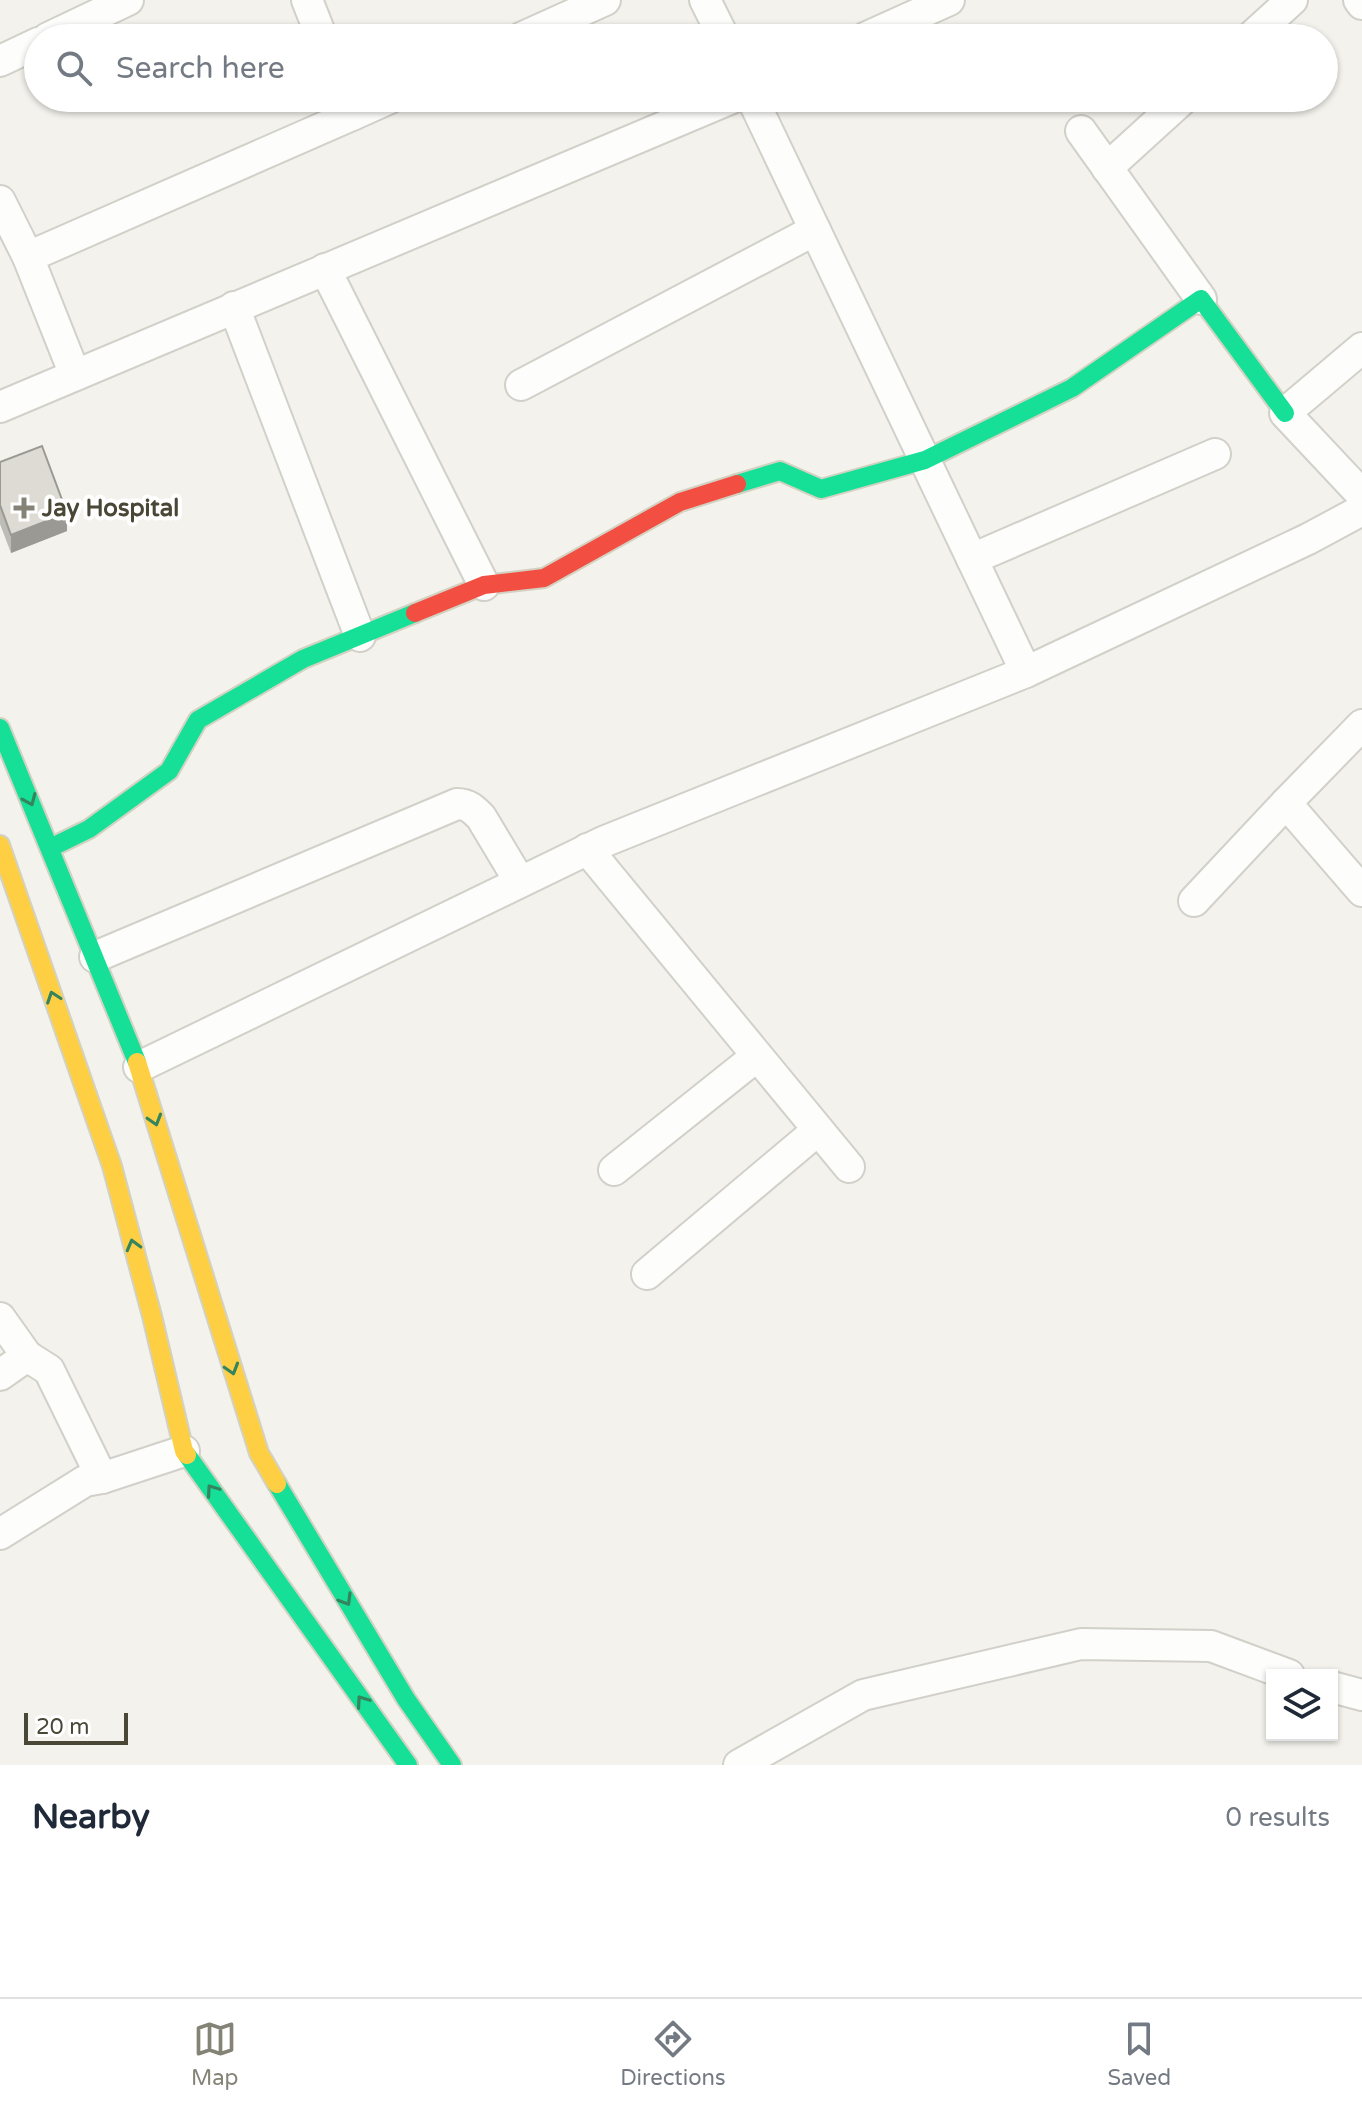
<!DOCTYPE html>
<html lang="en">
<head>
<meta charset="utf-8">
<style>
	:root { --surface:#fff; --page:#f6f6f7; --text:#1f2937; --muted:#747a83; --line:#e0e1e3; --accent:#858376 }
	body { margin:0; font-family:"Varela Round",sans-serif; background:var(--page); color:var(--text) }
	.controls { position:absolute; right:24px; bottom:24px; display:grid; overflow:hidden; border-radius:0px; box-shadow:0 2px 6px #0004 }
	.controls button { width:72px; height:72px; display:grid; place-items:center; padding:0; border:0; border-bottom:2px solid var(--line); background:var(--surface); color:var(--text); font:40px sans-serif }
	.scale { position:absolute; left:24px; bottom:20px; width:104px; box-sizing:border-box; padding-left:8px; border:4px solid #4a4736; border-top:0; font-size:22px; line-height:28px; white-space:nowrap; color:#4a4736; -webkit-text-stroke:6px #fff; paint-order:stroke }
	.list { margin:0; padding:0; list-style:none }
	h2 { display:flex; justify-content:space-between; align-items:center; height:104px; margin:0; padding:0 32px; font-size:34px }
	h2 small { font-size:26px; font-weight:400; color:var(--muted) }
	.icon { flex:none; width:44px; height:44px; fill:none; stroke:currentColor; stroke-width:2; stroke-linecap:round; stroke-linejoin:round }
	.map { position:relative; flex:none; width:1362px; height:1765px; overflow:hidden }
	.search { position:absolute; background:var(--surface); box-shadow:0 2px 6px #0004; left:24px; right:24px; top:24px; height:88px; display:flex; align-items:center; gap:20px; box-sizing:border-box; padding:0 28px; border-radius:44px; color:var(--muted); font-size:30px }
	.sheet { height:232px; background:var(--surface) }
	nav { display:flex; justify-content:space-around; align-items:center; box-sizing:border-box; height:112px; border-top:2px solid var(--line); background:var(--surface); font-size:22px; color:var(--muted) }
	nav a { display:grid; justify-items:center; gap:4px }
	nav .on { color:var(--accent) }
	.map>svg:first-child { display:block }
</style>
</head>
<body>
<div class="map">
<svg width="1362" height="1765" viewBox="0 0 1362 1765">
	<rect width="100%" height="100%" fill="#f3f2ec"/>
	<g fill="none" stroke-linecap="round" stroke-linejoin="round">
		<defs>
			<g id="street">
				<polyline points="307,0 322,38"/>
				<polyline points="705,0 724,38"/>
				<polyline points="1359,0 1362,4"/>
				<polyline points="48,38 128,0"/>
				<polyline points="521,38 605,0"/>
				<polyline points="865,38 949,0"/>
				<polyline points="1250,38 1292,0"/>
				<polyline points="0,61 38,43"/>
				<polyline points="752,98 1026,672"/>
				<polyline points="352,115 390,98"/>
				<polyline points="1081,131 1201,299"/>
				<polyline points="1107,168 1184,98"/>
				<polyline points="0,201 28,257 75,375"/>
				<polyline points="28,257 352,115 346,98"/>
				<polyline points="325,269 484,585"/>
				<polyline points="234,307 360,636"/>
				<polyline points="1362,348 1285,413 1362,495"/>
				<polyline points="521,385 815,230"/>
				<polyline points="0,407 732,98"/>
				<polyline points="972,559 1215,454"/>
				<polyline points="1286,803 1362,891"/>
				<polyline points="587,849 849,1167"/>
				<polyline points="1194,901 1286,803 1362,725"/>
				<path d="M95,957L457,804C468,804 473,809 481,817L520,882"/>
				<polyline points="139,1067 603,842 1026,672 1308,539 1362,510"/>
				<polyline points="614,1170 757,1056"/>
				<polyline points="647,1274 818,1130"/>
				<polyline points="0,1318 27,1356"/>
				<polyline points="0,1375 27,1356 49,1370 102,1478"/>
				<polyline points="0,1534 85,1481 102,1478 184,1451"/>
				<polyline points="1332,1687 1362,1695"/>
				<polyline points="739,1765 863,1695 1081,1644 1211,1646 1289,1675"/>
			</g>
			<g id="fast">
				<polyline points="737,484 780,471 821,489 925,460 1072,388 1201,299 1285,413"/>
				<polyline points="0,728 137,1062"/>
				<polyline points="50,848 89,829 169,771 198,720 303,659 415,613"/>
				<polyline points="187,1455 408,1765"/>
				<polyline points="277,1484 406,1699 452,1765"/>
			</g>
			<g id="slow">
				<polyline points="0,845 112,1166 152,1316 184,1451 187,1455"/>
				<polyline points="137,1062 259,1453 277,1484"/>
			</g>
			<polyline id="jam" points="415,613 484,585 544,578 680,502 737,484"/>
		</defs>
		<use href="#street" stroke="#d1d0c9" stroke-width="34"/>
		<use href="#fast" stroke="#d3d2c2" stroke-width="22"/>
		<use href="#slow" stroke="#d3d2c2" stroke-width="22"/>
		<use href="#jam" stroke="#d3d2c2" stroke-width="22"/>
		<use href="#street" stroke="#fdfdfc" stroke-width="30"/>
		<use href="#fast" stroke="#16e098" stroke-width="18"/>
		<use href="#slow" stroke="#ffcf43" stroke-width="18"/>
		<use href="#jam" stroke="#f24e42" stroke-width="18"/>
	</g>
	<polygon fill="#bebcb6" points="0,462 67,531 11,553 0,524"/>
	<polygon fill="#9b9994" points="67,513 67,531 11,553 11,535"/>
	<polygon fill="#dddbd4" stroke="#9b9994" stroke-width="2" points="42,446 67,513 11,535 0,505 0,462"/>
	<defs><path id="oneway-chevron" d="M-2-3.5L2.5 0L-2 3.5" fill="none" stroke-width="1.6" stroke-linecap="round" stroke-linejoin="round" transform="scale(2)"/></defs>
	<g stroke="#35845d">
		<use href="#oneway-chevron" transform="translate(30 800) rotate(67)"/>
		<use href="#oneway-chevron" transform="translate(53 997) rotate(-109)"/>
		<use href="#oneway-chevron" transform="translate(155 1120) rotate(73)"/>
		<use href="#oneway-chevron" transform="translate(133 1245) rotate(-105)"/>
		<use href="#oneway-chevron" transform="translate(232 1369) rotate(73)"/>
		<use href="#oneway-chevron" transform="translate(212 1490) rotate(-125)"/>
		<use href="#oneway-chevron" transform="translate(346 1600) rotate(59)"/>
		<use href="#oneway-chevron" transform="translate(362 1701) rotate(-125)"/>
	</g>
	<path fill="#858376" stroke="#fff" stroke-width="3" d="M20 496h8v8h8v8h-8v8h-8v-8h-8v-8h8z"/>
	<g text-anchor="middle" stroke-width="8" stroke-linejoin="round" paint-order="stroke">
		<g font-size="24" font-weight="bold" fill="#4a4736" stroke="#fff" text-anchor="start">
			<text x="42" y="516">Jay Hospital</text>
		</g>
	</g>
</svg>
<div class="controls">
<button><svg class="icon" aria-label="layers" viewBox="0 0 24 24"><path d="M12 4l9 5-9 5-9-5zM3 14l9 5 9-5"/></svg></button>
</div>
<div class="scale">20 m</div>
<div class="search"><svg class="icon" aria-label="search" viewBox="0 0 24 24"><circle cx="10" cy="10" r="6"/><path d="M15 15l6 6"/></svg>Search here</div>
</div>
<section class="sheet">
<h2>Nearby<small>0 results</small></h2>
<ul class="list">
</ul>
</section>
<nav>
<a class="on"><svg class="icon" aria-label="map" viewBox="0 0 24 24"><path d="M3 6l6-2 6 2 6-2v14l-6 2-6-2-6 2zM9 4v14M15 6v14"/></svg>Map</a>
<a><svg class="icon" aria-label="directions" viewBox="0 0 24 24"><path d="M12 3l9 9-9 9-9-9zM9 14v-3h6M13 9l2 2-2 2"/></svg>Directions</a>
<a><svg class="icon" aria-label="saved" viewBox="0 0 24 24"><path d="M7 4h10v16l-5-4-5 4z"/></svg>Saved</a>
</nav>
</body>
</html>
